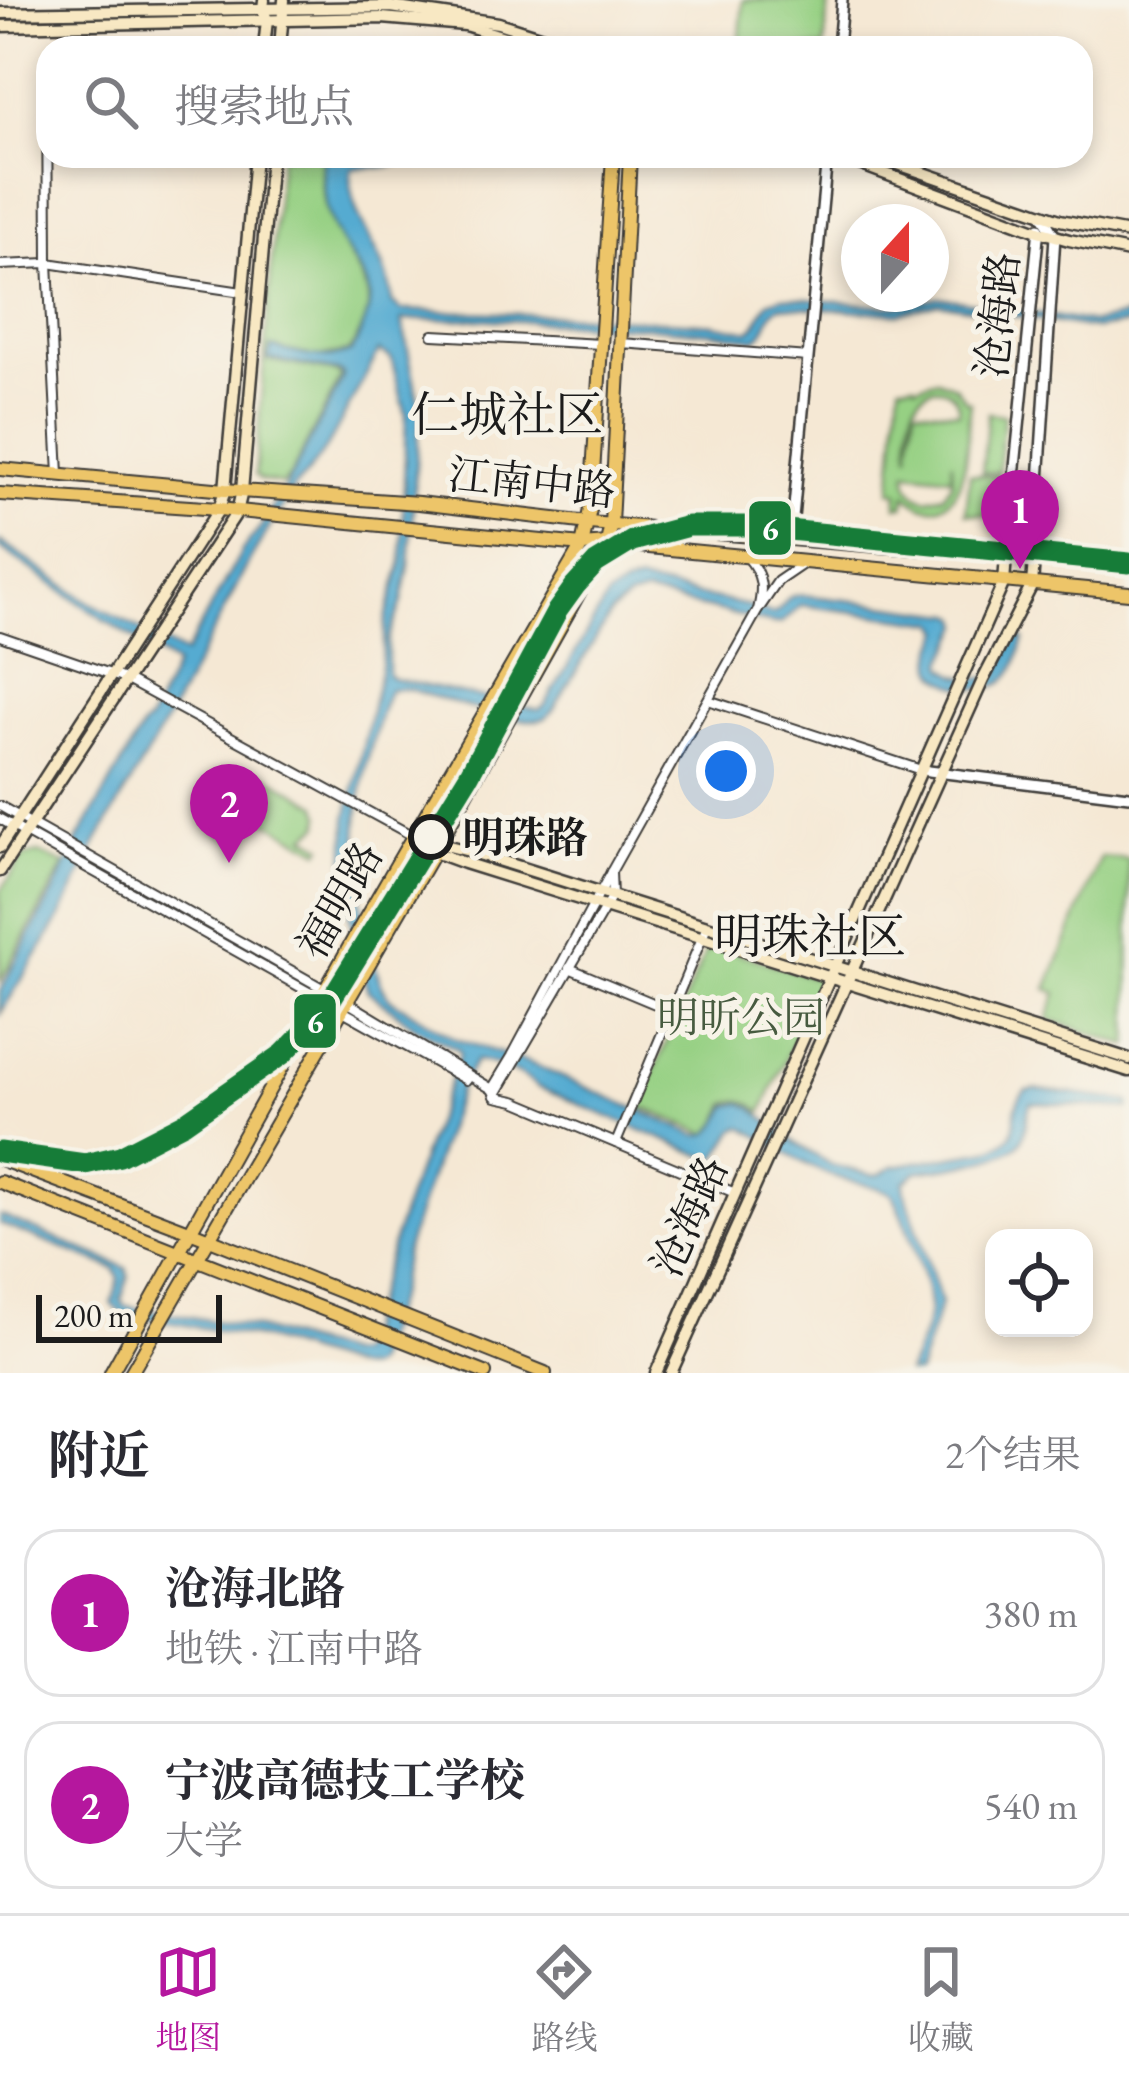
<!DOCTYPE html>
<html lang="zh">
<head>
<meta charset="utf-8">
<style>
	:root { --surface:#fff; --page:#f7f7f7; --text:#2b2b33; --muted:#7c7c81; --line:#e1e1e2; --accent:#b5179e }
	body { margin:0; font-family:"EB Garamond","Noto Serif SC",serif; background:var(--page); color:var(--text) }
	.controls { position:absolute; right:36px; bottom:36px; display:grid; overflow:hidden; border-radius:24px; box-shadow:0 6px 18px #0003 }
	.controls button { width:108px; height:108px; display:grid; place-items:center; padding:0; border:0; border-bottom:3px solid var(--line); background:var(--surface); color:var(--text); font:60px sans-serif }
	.compass { position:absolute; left:841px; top:204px; width:108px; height:108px; border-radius:50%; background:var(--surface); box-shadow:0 6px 18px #0003; rotate:21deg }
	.scale { position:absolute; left:36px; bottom:30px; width:186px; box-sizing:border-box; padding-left:12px; border:6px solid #1c1c1c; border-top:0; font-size:33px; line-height:42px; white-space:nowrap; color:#1c1c1c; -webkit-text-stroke:9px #f7f3e8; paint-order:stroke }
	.you { position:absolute; left:726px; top:771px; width:42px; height:42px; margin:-30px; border:9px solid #fff; border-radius:50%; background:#1a73e8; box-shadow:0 0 0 18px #1a73e833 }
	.badge { display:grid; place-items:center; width:78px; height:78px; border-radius:50%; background:var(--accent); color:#fff; font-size:39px; font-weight:700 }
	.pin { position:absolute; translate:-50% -99px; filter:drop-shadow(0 3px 6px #0008) }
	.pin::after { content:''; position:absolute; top:63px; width:42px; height:36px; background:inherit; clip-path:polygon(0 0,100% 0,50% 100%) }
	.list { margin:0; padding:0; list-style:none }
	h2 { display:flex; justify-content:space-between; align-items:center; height:156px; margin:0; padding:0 48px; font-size:51px }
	h2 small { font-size:39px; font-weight:400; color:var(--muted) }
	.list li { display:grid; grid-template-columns:78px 1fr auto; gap:36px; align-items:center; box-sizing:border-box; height:168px; margin:0 24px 24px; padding:0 24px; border:3px solid var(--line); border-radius:36px }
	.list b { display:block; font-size:45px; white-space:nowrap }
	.list p { margin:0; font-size:39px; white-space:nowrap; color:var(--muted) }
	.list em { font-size:39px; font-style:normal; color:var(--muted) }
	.icon { flex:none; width:66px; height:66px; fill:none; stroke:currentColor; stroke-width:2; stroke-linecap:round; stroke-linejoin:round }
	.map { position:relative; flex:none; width:1129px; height:1373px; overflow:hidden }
	.search { position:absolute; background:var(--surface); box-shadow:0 6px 18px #0003; left:36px; right:36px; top:36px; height:132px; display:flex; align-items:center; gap:30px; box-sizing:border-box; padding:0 42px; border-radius:36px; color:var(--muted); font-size:45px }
	.sheet { height:540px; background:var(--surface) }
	nav { display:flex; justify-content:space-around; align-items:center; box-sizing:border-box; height:168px; border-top:3px solid var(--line); background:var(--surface); font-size:33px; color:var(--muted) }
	nav a { display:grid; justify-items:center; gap:6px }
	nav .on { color:var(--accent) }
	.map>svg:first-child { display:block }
</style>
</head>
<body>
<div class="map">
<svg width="1129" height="1373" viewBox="0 0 1129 1373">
	<rect width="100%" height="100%" fill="#f7f3e8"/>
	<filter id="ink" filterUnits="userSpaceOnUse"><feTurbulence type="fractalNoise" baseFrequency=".00833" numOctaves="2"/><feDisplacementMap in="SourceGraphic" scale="24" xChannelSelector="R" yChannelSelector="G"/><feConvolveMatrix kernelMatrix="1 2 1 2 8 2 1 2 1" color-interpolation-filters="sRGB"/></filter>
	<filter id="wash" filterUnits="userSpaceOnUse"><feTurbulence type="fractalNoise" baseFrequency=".004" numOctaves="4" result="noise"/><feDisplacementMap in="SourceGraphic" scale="48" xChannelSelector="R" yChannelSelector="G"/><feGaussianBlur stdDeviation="2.7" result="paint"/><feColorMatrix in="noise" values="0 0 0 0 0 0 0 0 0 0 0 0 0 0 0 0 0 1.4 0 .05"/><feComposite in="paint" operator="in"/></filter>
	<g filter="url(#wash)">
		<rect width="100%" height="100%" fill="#f5e8d4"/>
		<g fill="#96d083" stroke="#597650" stroke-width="3" fill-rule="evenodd">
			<polygon points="743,0 829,0 824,48 739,48"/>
			<path d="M280,156H322C322,179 321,201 331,223C354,276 392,292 348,352L317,357L270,347L267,360L336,372L341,377L290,476L282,484L260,480L255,475Z"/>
			<path d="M937,379L955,386L966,401L970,402C967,429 970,492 942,505C928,512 917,505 906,495L904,506H897L898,492L891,491L900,384L915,383L916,386ZM932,388C948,386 958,395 959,412L915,408L909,455C910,431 906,399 932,388ZM952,461V482L944,495L927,499C914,496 906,486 907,472L951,477Z"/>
			<polygon points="988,413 1004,415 998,473 982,472"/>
			<polygon points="970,474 999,477 995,516 966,513"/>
			<polygon points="262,773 318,805 321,816 320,826 306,836 323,846 320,851 226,799 229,793 237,797 238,785 244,776"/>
			<polygon points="228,806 256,821 242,846 214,830"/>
			<polygon points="38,853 65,864 0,982 0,892 23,857"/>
			<polygon points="1101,857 1129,859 1129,1046 1048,1019 1057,993 1047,989"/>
			<path d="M709,944L821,980L762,1112C749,1102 742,1097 727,1104L717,1126L708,1134L639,1106Z"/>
		</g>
		<path fill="#54abd1" stroke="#386476" stroke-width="3" d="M323,156H422L387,167L353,168L351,170C347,226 388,246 392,302L401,310L584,316L714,324L749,331L755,326L768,302L782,297L888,306L907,305L939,297L1093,323L1129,315V324L1095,329L938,303L899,313L780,306C766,313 769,333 754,339L711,332L652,327L476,319L402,320L420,409L409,566L402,602L388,641V675L394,679L539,710L545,705L608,596L624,586L639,582L744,605L772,614L777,612L790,597L798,595C851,599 902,609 954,614L960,617L962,625L944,662L945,667C959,679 983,682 999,674L1015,637L1017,635L1024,639C1019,654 1016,672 1003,682C986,694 940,689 934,667C931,655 939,641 943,630L937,623L801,605L782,623L774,624L646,594L628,599L611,613L553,710C547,717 547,719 538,720C512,723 436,697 407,689H390C383,703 379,719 375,734C352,805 352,877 371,949C376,967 379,987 392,1000L456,1039L527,1062L697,1135C718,1137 718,1120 729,1106L742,1103L752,1108L798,1145L832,1165L873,1175L880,1174L893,1166L988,1150C1032,1133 1002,1116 1025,1091L1035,1089L1129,1101V1109L1031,1103C1025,1115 1028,1129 1021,1141C1009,1162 940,1168 917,1172L904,1182L905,1191L941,1303L918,1373H907C915,1353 926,1332 929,1310C931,1294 902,1210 892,1194C872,1183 848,1183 827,1174C797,1161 771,1143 743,1127L736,1129L717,1158L701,1155L537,1087C523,1073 496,1063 476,1060L460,1088L405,1252L398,1293L373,1366L367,1369H357L264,1339L123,1314L112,1304L119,1278L114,1269L0,1224V1215L126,1268L129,1276L121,1300L125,1306L256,1328L346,1354L356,1353L361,1344L407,1197L460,1054L459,1050L418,1029L368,991L356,953L348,905L345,865L347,818L381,666L386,618L402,561L406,415L391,358L379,351L330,442L308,473L295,486L251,558L169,716L97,842L61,917L0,1014V993L10,972L57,886L79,838L142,728L149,721L176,665L103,619L0,548V541L88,601L185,654L243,549L258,531L291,477L343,378V374L338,371L268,359L271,347C298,353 324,363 351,352C395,274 349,278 328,213C323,195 324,175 323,156Z"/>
	</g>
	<g filter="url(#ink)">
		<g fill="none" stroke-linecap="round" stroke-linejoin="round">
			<defs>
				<g id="minor">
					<polyline points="47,79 48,263 59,474"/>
					<polyline points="0,265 48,263 242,292"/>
					<polyline points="433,335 601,344"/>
					<polyline points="621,343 808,357"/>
					<path d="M748,558C763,576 763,589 758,610L778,581L803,564"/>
					<polyline points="0,636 125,679 413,836"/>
					<polyline points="708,700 921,770"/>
					<polyline points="0,806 347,1002 492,1089 496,1097 515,1101 735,1193"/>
					<polyline points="0,819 466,1080"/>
					<polyline points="569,968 672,1011"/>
					<polyline points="492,1089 512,1056 611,872 758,610"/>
					<polyline points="495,1096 612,896 611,872"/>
					<polyline points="616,1143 707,926"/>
				</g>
				<g id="tertiary">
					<polyline points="838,48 842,0"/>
					<polyline points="791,539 827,156"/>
					<polyline points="1006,557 1039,228"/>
					<polyline points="1034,559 1055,236 1042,215"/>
					<polyline points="921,770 1129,796"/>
				</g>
				<g id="secondary">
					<polyline points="0,13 391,7 498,23 577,48"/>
					<polyline points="0,26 382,18 465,25 540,48"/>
					<polyline points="264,48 267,20 263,9 264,0"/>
					<polyline points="280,48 284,0"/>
					<polyline points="838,156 1038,231 1069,240 1129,252"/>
					<polyline points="875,156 1060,220 1129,233"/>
					<polyline points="414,837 434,852 464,863 1129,1071"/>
					<polyline points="417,838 469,851 1129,1059"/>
					<polyline points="0,847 219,509 225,490 255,156"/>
					<polyline points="0,871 237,512 242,491 271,156"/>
					<polyline points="656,1373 1004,582 1006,557"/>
					<polyline points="671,1373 983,680 1032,585 1034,559"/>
				</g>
				<g id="primary">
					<polyline points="0,469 225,490 419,503 589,523 1129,566"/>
					<polyline points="0,494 219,509 582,545 607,543 1129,593"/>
					<polyline points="0,1159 192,1232 545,1373"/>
					<polyline points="0,1182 485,1373"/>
					<polyline points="111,1373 357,933 582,545 591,505 613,156"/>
					<polyline points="131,1373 434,852 607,543 611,524 630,156"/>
				</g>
			</defs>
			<use href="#minor" stroke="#3d3b38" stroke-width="12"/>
			<use href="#tertiary" stroke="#3d3b38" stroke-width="14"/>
			<use href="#secondary" stroke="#3d3b38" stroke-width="15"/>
			<use href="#primary" stroke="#3d3b38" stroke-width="16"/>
			<use href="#minor" stroke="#fff" stroke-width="8"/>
			<use href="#tertiary" stroke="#fff" stroke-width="9"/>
			<use href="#secondary" stroke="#f8e8c3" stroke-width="10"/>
			<use href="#primary" stroke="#edc569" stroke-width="12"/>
			<defs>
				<polyline id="metro-1" points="0,1152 85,1164 120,1156 184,1123 283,1054 322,1014 469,775 557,611 575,586 596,563 632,541 688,526 747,526 1129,563"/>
			</defs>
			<use href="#metro-1" stroke="#f7f3e8" stroke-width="30"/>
			<use href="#metro-1" stroke="#197c39" stroke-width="21"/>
		</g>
	</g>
	<circle fill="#f7f3e8" stroke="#1c1c1c" stroke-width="6" cx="431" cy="837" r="20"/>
	<g text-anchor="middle" stroke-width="10" stroke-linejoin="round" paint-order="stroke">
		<g font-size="42" fill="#1c1c1c" stroke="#f7f3e8">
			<text transform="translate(997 315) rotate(-84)" y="15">沧海路</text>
			<text transform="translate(532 482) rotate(6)" y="15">江南中路</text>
			<text transform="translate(339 900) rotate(-60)" y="15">福明路</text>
			<text transform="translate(689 1216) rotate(-66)" y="15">沧海路</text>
		</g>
		<g font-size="42" font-weight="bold" fill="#1c1c1c" stroke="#f7f3e8" text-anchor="start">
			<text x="462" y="852">明珠路</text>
		</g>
		<g font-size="42" fill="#475b40" stroke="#f7f3e8">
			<text x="741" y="1032">明昕公园</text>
		</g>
		<g font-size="48" fill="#1c1c1c" stroke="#f7f3e8">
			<text x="507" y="431">仁城社区</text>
			<text x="810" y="953">明珠社区</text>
		</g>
	</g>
	<g stroke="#f7f3e8" stroke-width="4.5">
		<rect x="747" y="499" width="46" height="58" rx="12" fill="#197c39"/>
		<rect x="292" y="992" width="46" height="58" rx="12" fill="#197c39"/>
	</g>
	<g font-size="33" text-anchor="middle" font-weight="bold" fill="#fff">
		<text x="770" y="540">6</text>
		<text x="315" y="1033">6</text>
	</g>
</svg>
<div class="controls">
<button><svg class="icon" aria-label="locate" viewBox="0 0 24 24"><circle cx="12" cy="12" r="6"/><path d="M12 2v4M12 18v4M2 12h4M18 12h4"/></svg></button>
</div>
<svg class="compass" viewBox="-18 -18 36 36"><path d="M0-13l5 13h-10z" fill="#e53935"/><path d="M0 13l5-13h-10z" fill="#7c7c81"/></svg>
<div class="scale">200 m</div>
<div class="you"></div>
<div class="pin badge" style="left:1020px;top:569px">1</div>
<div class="pin badge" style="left:229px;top:863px">2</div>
<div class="search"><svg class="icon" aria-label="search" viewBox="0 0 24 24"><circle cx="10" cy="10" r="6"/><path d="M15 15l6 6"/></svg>搜索地点</div>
</div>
<section class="sheet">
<h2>附近<small>2个结果</small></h2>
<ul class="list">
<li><span class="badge">1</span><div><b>沧海北路</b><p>地铁 · 江南中路</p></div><em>380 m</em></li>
<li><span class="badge">2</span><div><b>宁波高德技工学校</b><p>大学</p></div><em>540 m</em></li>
</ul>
</section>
<nav>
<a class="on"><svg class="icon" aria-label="map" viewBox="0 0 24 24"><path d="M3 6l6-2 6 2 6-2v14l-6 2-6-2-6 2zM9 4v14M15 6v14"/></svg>地图</a>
<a><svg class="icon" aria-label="directions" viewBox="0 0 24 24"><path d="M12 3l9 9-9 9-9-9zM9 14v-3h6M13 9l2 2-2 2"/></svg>路线</a>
<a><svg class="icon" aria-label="saved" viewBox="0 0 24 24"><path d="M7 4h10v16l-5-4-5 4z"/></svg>收藏</a>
</nav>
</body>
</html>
